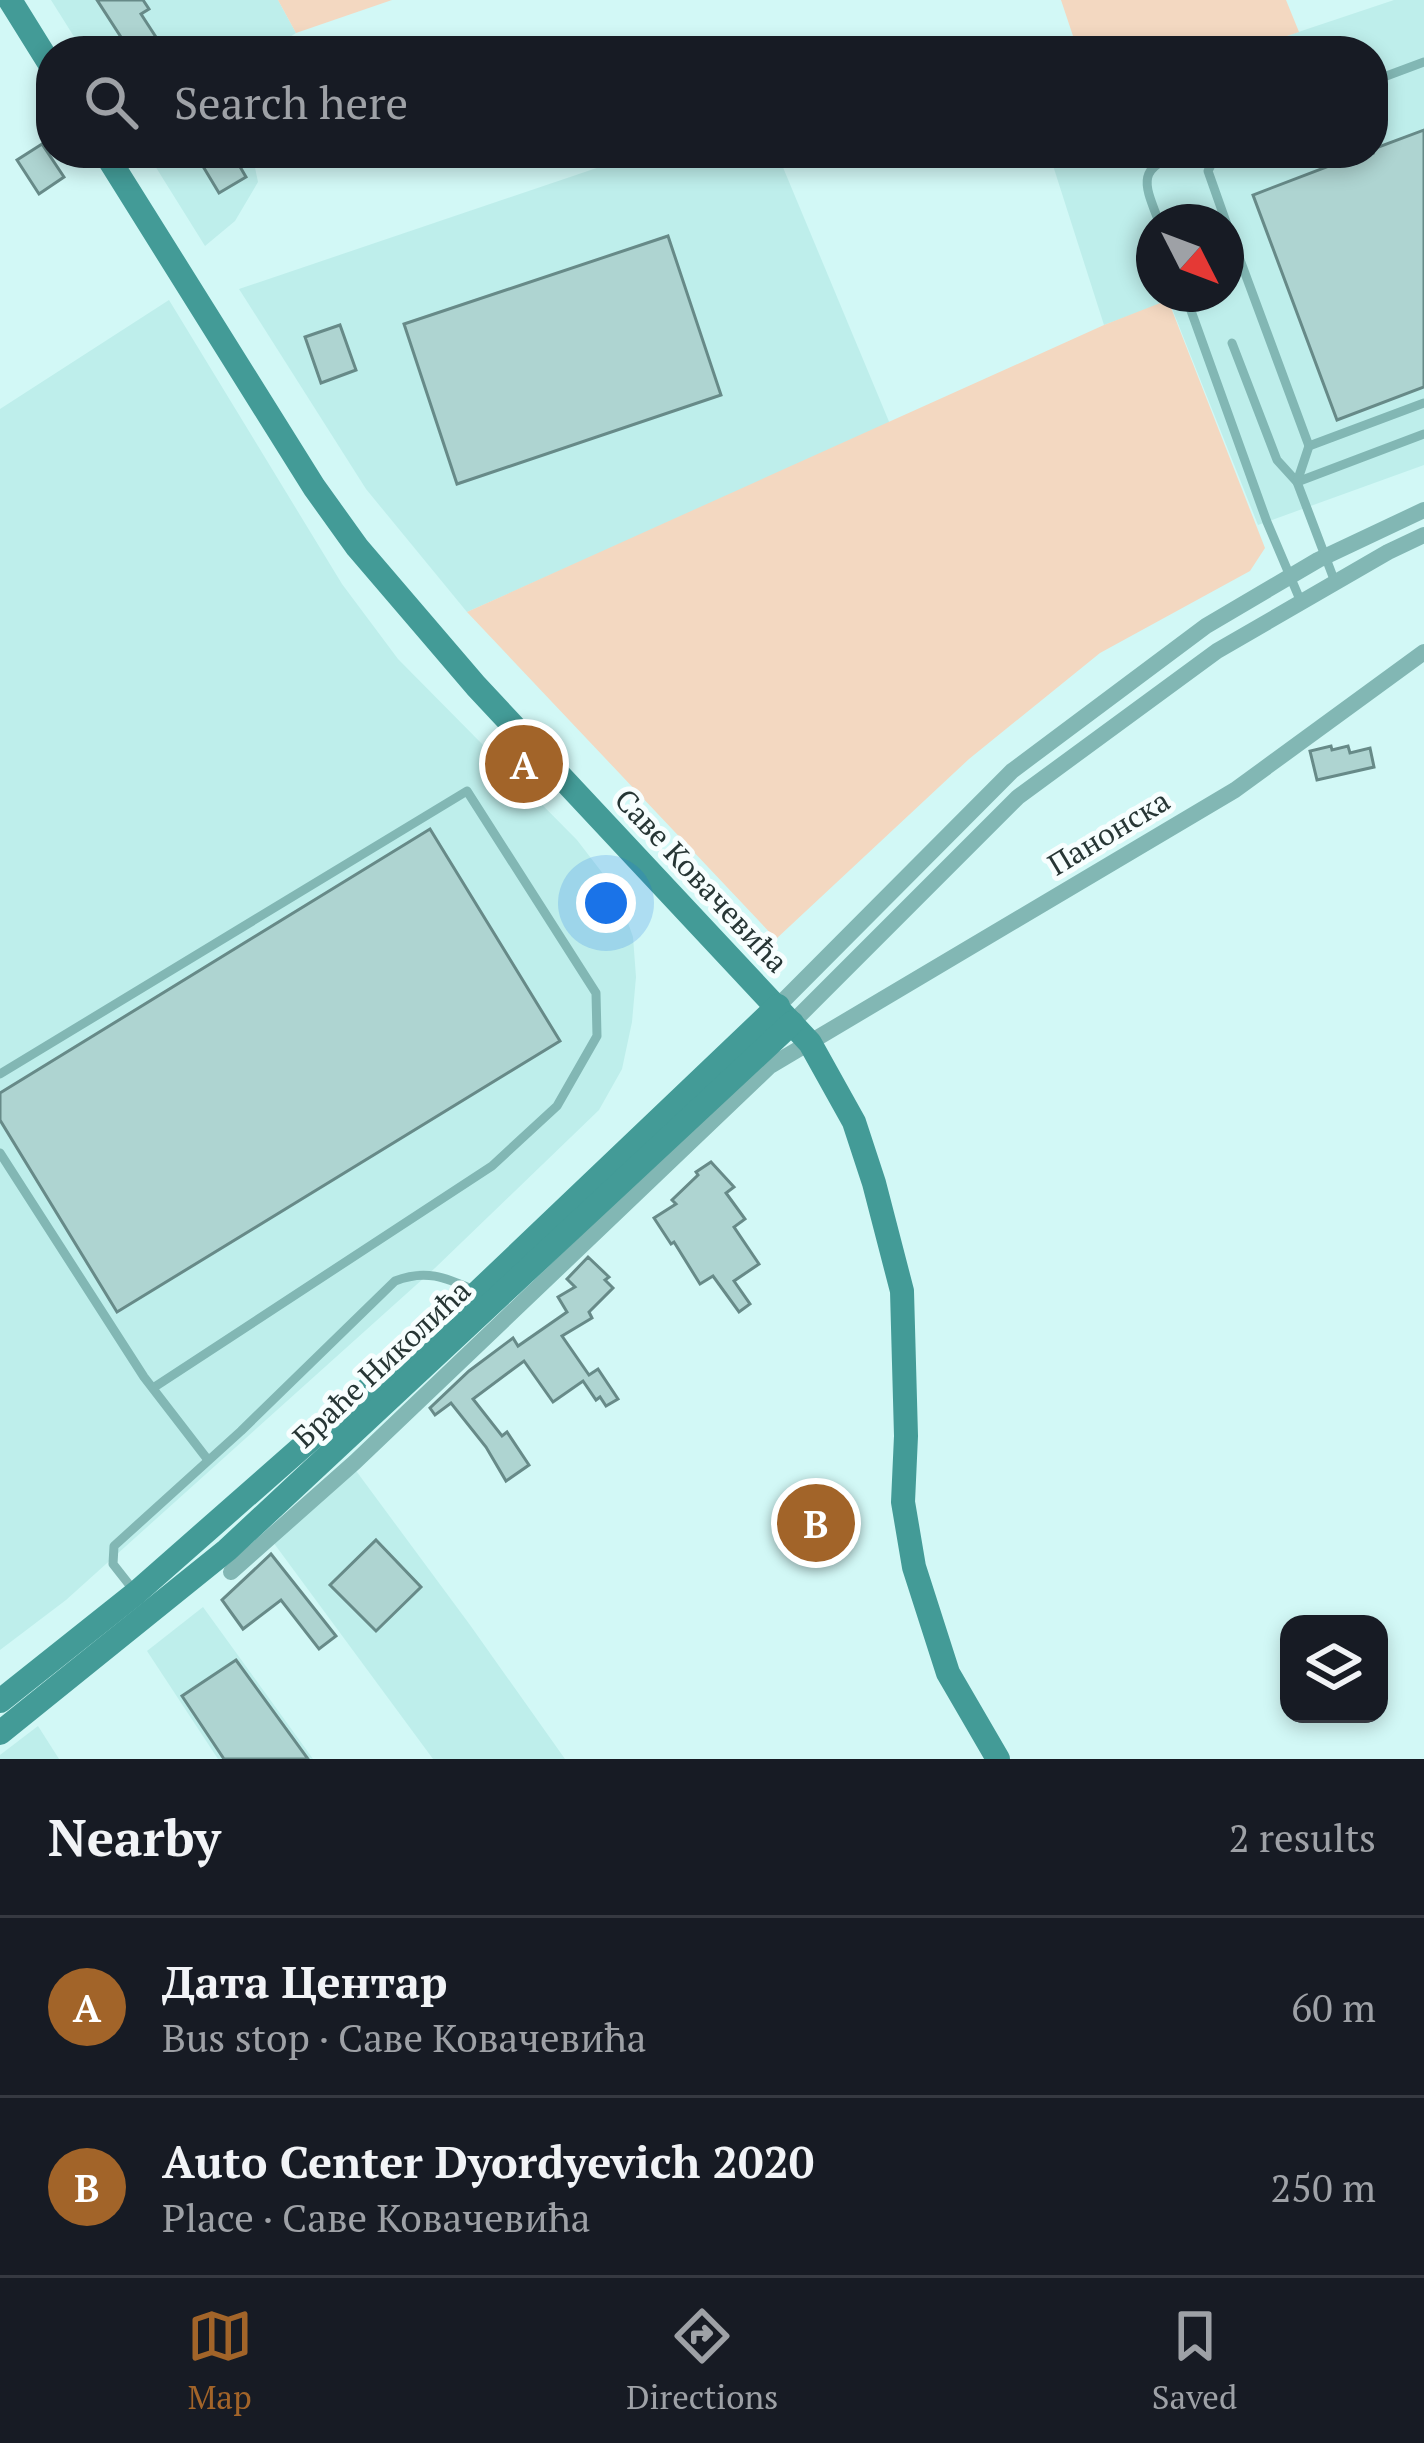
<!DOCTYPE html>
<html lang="en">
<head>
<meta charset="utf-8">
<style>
	:root { --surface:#171b24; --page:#20242c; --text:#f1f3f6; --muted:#9ea1a6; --line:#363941; --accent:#a26429 }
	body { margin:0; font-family:"PT Serif",serif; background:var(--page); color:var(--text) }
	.controls { position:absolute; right:36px; bottom:36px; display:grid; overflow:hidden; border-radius:24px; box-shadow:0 6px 18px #0003 }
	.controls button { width:108px; height:108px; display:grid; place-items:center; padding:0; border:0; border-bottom:3px solid var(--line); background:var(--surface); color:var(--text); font:60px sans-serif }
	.compass { position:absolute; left:1136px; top:204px; width:108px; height:108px; border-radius:50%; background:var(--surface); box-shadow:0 6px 18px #0003; rotate:132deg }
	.you { position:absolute; left:606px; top:903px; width:42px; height:42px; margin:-30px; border:9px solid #fff; border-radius:50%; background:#1a73e8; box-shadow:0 0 0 18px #1a73e833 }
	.badge { display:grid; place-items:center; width:78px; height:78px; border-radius:50%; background:var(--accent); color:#fff; font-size:39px; font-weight:700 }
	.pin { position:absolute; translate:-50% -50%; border:6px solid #fff; box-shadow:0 3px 12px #0006 }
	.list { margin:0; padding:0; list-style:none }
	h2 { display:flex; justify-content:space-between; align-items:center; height:156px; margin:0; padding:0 48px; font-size:51px }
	h2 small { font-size:39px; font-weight:400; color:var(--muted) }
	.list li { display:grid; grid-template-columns:78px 1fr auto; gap:36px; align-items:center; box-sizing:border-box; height:180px; padding:0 48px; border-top:3px solid var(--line) }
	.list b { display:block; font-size:45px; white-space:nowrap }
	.list p { margin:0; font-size:39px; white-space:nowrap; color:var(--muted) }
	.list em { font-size:39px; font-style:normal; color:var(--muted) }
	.icon { flex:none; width:66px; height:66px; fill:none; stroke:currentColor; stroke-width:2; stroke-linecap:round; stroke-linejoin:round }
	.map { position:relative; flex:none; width:1424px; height:1759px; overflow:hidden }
	.search { position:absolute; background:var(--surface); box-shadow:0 6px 18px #0003; left:36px; right:36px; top:36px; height:132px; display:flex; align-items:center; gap:30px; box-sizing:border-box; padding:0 42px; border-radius:48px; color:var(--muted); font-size:45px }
	.sheet { height:516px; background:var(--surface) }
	nav { display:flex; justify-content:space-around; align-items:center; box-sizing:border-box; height:168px; border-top:3px solid var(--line); background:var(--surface); font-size:33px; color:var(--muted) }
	nav a { display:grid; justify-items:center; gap:6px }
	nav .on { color:var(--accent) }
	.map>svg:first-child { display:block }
</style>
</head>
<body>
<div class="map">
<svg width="1424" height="1759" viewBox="0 0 1424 1759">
	<rect width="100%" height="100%" fill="#d2f8f6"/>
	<g fill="#beeeeb" fill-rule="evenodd">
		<polygon points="51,0 278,0 296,33 268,51 83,51"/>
		<path d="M1394,0H1424V465L1258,525L1169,301L1104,325L1049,153H1373V51H1242ZM1154,222H1226V294H1154Z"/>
		<polygon points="147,153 262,153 253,158 258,182 235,221 205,246"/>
		<polygon points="641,153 777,153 890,424 467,612 366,489 239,289"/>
		<polygon points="169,300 342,584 398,659 577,840 617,892 633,937 636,977 632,1022 622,1069 599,1110 435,1268 66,1600 0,1650 0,409"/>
		<polygon points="354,1468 470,1625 565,1759 433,1759 273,1542"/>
		<polygon points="203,1607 313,1759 218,1759 147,1651"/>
		<polygon points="38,1726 59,1759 0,1759 0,1755"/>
	</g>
	<g fill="#f3d8c1">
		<polygon points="278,0 392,0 296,33"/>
		<polygon points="1061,0 1286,0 1299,32 1242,51 1078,51"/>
		<polygon points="1168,300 1265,548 1250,571 1100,653 969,759 776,939 467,612 1104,325"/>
	</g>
	<g fill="#aed4d1" stroke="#678a88" stroke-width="3">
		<polygon points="97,0 143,0 149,9 141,14 165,51 130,51"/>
		<polygon points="1424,130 1424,387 1337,420 1253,195 1363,153 1373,153 1373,149"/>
		<polygon points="42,144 64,177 39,194 17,160"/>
		<polygon points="195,153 232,153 246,177 219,193"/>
		<polygon points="668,236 721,395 457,484 404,324"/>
		<polygon points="340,325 356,370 321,383 305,337"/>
		<polygon points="1331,746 1332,750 1348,746 1350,753 1370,748 1374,767 1317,780 1310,751"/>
		<polygon points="430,829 560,1041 117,1312 0,1120 0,1093"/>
		<polygon points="711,1162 734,1187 726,1193 745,1219 734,1227 759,1264 734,1281 750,1304 739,1312 713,1276 700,1284 674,1242 671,1244 654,1218 676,1204 672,1200 698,1175 696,1172"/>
		<polygon points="588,1257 609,1277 605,1280 613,1288 589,1312 592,1318 562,1336 589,1375 598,1369 618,1399 606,1406 600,1397 596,1400 583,1381 553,1402 524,1361 473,1399 502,1436 507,1432 529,1465 506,1481 486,1447 451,1403 435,1415 430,1408 469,1371 513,1338 518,1346 567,1312 558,1297 575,1287 567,1279"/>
		<polygon points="811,1490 822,1502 831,1493 844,1507 833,1516 846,1530 819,1553 784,1513"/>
		<polygon points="376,1540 421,1587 376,1631 330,1585"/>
		<polygon points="271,1554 336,1636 319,1649 281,1600 243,1629 222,1600"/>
		<polygon points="236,1660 308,1759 224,1759 182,1696"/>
	</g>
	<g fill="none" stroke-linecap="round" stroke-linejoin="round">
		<g stroke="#82b7b4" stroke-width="9">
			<polyline points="1373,81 1424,62"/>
			<polyline points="1217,153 1208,171 1226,222"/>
			<path d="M1159,222C1144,183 1136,169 1180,153"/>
			<polyline points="1226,222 1309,446"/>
			<polyline points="1185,294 1267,522 1301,602"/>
			<polyline points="1232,343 1277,460 1297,482 1424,434"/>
			<polyline points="1335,582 1297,482 1309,446 1424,403"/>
			<polyline points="0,1074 467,791 596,993 597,1036 557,1106 492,1166 153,1388"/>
			<polyline points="0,1153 144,1377 208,1460"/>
			<path d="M135,1592L113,1564L114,1546L241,1431L395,1281C425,1269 445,1277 474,1290"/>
		</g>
		<g stroke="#82b7b4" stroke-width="16">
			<polyline points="778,1006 1012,771 1206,626 1318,560 1424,510"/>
			<polyline points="792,1023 1018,797 1217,651 1388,552 1424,535"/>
			<polyline points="231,1572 355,1462 770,1066 1235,790 1424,652"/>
		</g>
		<g stroke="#439b97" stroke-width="24">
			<polyline points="10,0 51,66"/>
			<polyline points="105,153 314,487 357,547 476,686 810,1043 854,1122 874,1183 902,1291 906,1436 903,1502 914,1567 948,1673 998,1759"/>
			<polyline points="0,1701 136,1593 478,1292 778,1006"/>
			<polyline points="0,1733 227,1550 792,1023"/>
		</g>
	</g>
	<g text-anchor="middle" stroke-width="10" stroke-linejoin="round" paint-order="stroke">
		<g font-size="30" fill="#273635" stroke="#f7fefe">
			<text transform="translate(1109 833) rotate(-31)" y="10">Панонска</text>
			<text transform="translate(701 881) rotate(47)" y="10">Саве Ковачевића</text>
			<text transform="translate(382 1364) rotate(-43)" y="10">Браће Николића</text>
		</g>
	</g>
</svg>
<div class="controls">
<button><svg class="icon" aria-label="layers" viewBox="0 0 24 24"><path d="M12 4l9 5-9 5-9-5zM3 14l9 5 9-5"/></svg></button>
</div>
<svg class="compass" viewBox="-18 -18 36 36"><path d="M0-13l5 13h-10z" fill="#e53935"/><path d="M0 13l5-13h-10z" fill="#9ea1a6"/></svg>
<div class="you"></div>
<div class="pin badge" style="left:524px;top:764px">A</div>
<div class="pin badge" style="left:816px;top:1523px">B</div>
<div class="search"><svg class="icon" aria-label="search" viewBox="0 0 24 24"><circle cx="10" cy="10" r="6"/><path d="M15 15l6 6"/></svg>Search here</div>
</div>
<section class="sheet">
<h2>Nearby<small>2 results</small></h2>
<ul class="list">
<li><span class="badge">A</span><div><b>Дата Центар</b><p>Bus stop · Саве Ковачевића</p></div><em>60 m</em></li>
<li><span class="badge">B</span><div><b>Auto Center Dyordyevich 2020</b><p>Place · Саве Ковачевића</p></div><em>250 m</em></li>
</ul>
</section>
<nav>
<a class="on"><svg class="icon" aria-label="map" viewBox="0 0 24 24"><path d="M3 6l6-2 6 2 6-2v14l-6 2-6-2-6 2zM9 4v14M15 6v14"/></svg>Map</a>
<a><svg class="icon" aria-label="directions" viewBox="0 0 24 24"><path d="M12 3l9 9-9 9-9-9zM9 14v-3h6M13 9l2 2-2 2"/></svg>Directions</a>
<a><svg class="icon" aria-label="saved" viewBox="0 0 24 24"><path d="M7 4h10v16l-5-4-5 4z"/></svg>Saved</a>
</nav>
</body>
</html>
